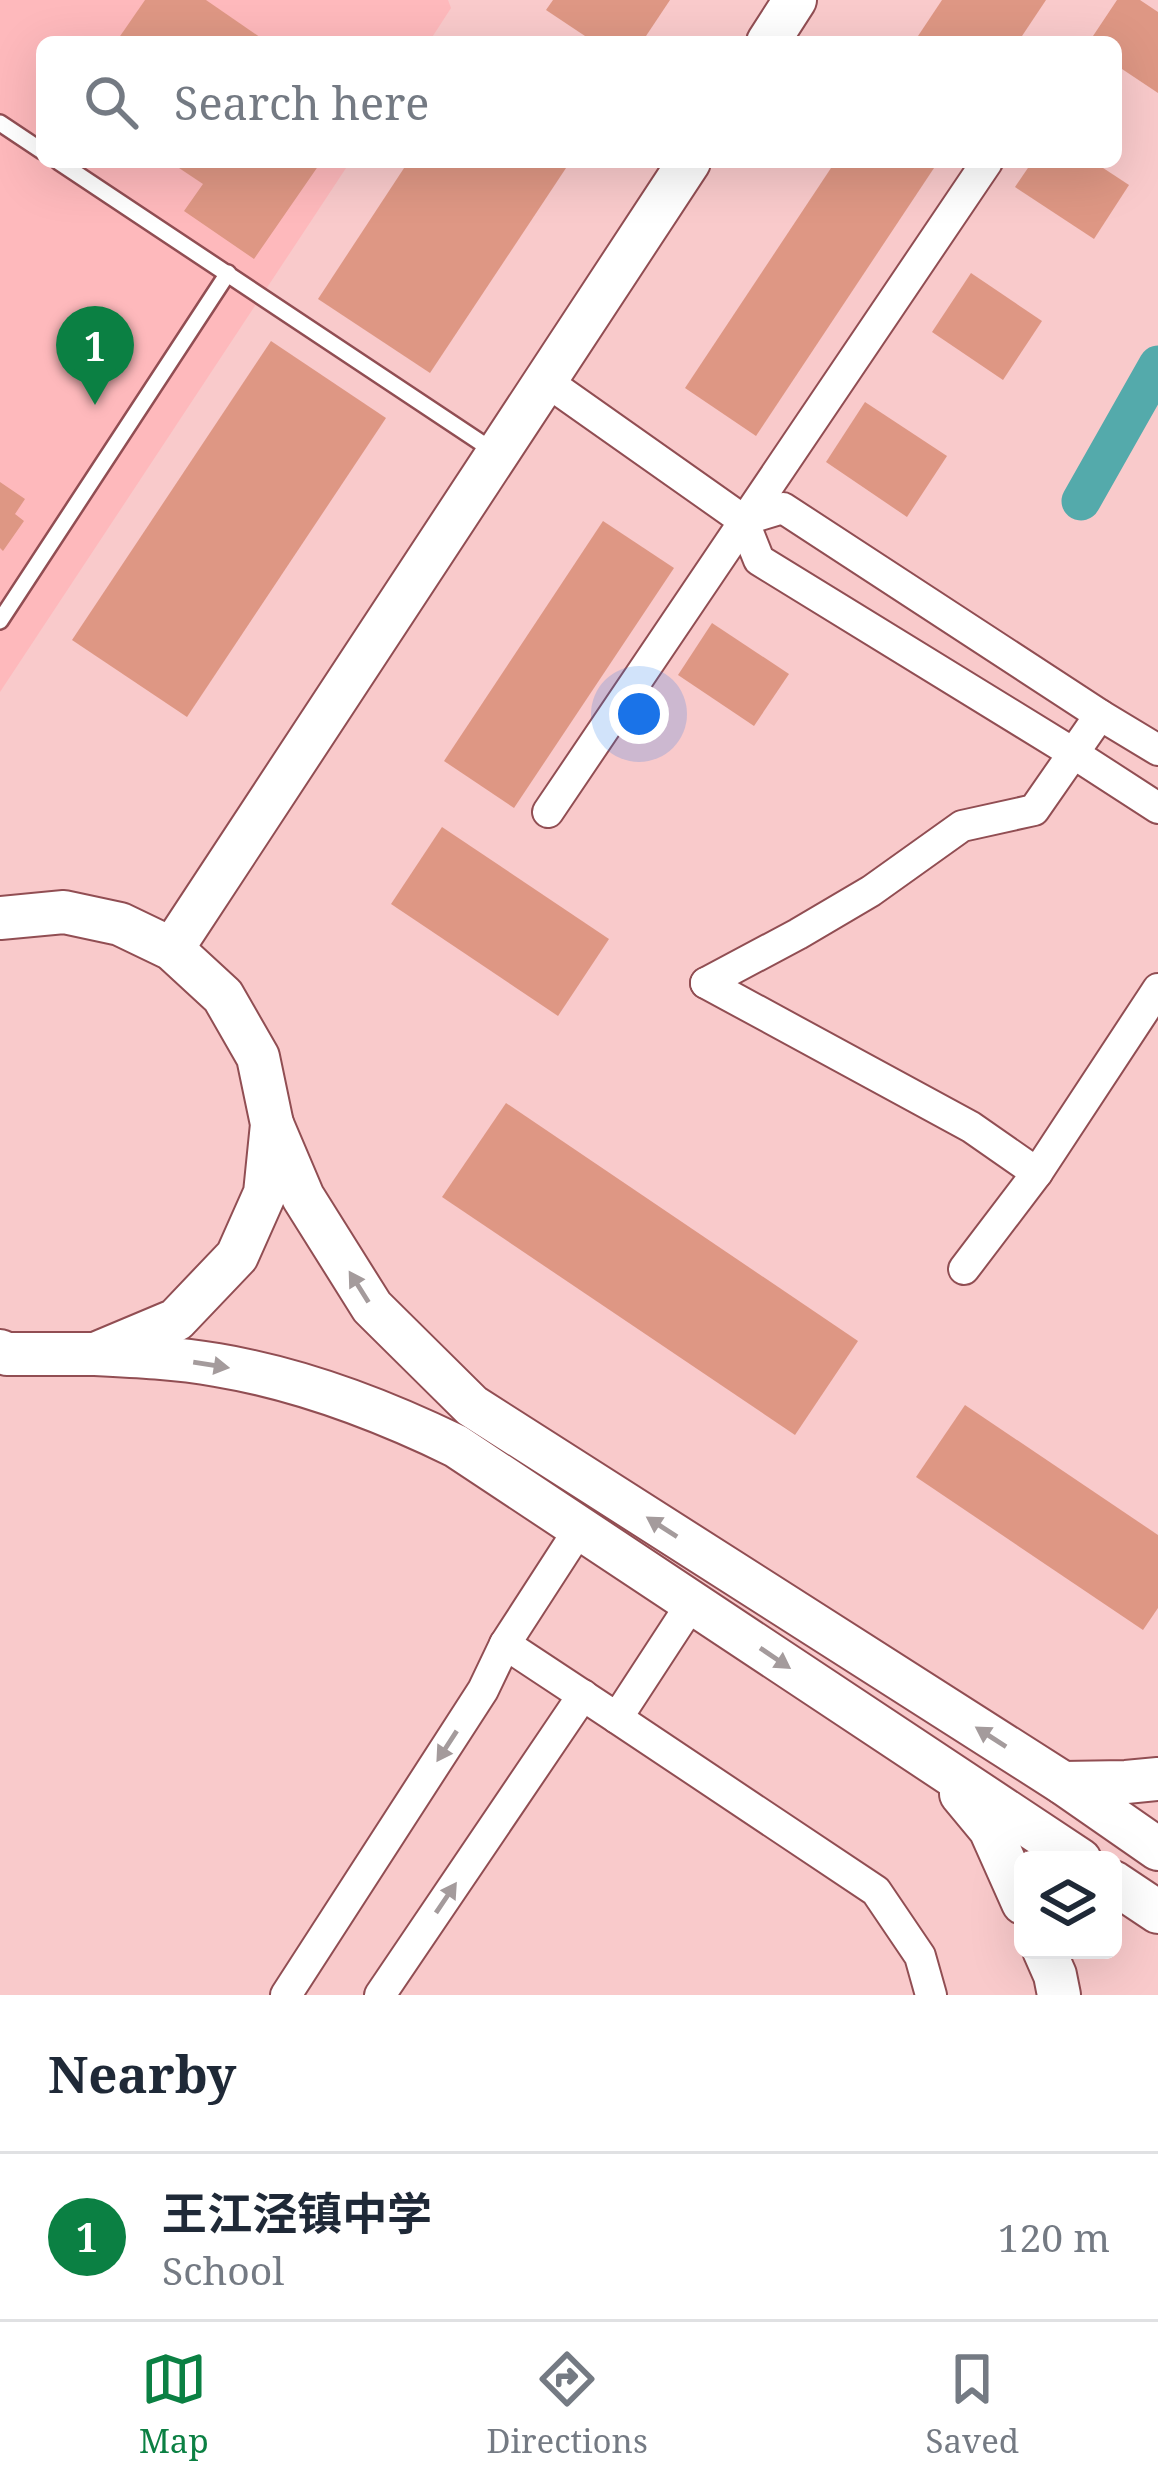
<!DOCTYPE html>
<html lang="en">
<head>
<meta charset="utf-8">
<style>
	:root { --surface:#fff; --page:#f2f2f3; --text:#1f2937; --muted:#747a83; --line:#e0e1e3; --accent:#0b8043 }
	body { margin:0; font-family:"Noto Serif","Noto Sans SC",serif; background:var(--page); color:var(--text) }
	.controls { position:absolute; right:36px; bottom:36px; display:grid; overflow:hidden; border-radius:18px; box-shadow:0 12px 48px #0002 }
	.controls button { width:108px; height:108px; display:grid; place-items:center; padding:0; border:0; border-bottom:3px solid var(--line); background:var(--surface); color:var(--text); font:60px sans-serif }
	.you { position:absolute; left:639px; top:714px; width:42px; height:42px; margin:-30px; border:9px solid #fff; border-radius:50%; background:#1a73e8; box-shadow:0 0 0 18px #1a73e833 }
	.badge { display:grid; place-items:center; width:78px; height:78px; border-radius:50%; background:var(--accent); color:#fff; font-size:39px; font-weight:700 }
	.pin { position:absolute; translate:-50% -99px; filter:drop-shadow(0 3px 6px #0008) }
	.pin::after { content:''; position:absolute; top:63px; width:42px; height:36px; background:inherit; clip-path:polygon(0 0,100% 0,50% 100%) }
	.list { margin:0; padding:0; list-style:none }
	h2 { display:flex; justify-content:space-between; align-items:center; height:156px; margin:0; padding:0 48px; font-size:51px }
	h2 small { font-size:39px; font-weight:400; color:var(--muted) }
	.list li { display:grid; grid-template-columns:78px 1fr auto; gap:36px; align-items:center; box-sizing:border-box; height:168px; padding:0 48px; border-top:3px solid var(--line) }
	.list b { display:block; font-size:45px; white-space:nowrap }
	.list p { margin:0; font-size:39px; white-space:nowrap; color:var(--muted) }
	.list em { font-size:39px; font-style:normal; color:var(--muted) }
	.icon { flex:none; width:66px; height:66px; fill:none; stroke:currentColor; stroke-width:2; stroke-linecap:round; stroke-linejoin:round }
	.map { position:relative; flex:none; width:1158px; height:1995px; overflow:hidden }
	.search { position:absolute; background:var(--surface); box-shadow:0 12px 48px #0002; left:36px; right:36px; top:36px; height:132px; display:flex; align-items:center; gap:30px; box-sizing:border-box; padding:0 42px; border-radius:18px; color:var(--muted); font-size:45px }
	.sheet { height:324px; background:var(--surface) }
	nav { display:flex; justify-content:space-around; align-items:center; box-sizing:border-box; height:168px; border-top:3px solid var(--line); background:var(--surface); font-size:33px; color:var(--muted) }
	nav a { display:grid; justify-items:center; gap:6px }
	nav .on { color:var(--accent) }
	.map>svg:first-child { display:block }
</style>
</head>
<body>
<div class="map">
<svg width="1158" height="1995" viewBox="0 0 1158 1995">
	<rect width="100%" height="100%" fill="#f9cacb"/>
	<polygon fill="#feb9bc" points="0,0 448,0 451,8 429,42 42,42 42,162 350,162 0,692"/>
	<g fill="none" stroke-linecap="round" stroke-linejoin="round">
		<polyline stroke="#54aaab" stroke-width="39" points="1081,501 1158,365"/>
	</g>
	<g fill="#de9784">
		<polygon points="145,0 206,0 267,42 116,42"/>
		<polygon points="553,0 670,0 642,42 594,42 546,10"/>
		<polygon points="942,0 1046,0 1018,42 914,42"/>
		<polygon points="1117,0 1140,0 1158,12 1158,93 1116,65 1116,42 1089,42"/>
		<polygon points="170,162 321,162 254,259 184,211 203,184"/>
		<polygon points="408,162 570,162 430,373 318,299"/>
		<polygon points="835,162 938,162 756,436 685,388"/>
		<polygon points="1032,162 1094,162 1129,185 1094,239 1015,187"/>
		<polygon points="971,273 1042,321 1003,380 932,332"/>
		<polygon points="271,341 386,418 187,717 72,640"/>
		<polygon points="865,402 947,456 907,517 826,462"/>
		<polygon points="0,482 25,499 15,514 24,521 3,551 0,548"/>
		<polygon points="603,521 674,568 514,808 444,761"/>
		<polygon points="712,623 789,674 754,726 678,675"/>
		<polygon points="442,827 609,939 558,1016 391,904"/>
		<polygon points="506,1103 858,1341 795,1435 442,1197"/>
		<polygon points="965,1405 1158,1535 1158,1608 1143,1630 916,1477"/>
	</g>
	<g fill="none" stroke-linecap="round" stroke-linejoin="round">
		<defs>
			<g id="lane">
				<polyline points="0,123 42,151"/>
				<polyline points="59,162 495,452"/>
				<polyline points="0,621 228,273"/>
			</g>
			<g id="street">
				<polyline points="546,381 743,520 759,560 1073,753 1158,808"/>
				<polyline points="743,520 783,508 1100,715 1158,750"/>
				<polyline points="548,812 987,162"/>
				<polyline points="706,983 798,934 871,891 962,826 1034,810 1100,715"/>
				<polyline points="706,983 971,1127 1037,1173"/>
				<polyline points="964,1269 1037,1173 1158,989"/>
				<polyline points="580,1528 505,1644 617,1718 692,1603"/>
				<polyline points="617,1718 876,1891 920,1956 931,1995"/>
				<polyline points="286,1995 483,1690 505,1644"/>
				<polyline points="380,1995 583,1695"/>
			</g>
			<g id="secondary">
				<polyline points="768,42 795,0"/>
				<polyline points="0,918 64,912 120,924 172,949 223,996 258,1057 272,1124 265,1193 237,1256 176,1320 95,1354 7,1354 0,1351"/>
				<polyline points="172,949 689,162"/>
				<polyline points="272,1124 303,1197 372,1307 472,1406 1063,1783 1158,1849"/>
				<path d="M95,1354C136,1356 177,1358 217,1365C301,1379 380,1409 456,1446L1080,1860"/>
				<polyline points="1063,1783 1126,1782 1158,1779"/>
				<polyline points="961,1794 990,1829 1023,1903"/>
				<polyline points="1113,1882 1158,1912"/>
				<polyline points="1044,1950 1055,1975 1059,1995"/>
			</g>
		</defs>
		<use href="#lane" stroke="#914e53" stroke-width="20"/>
		<use href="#street" stroke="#914e53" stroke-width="34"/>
		<use href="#secondary" stroke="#914e53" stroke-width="46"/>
		<use href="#lane" stroke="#fff" stroke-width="15"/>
		<use href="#street" stroke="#fff" stroke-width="30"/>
		<use href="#secondary" stroke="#fff" stroke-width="42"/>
	</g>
	<defs><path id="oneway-solid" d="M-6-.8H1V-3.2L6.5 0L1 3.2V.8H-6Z" transform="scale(3)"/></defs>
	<g fill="#a49b9c">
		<use href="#oneway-solid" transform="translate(359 1287) rotate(-122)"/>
		<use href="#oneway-solid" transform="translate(211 1365) rotate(9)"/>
		<use href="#oneway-solid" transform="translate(662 1527) rotate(-147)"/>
		<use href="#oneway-solid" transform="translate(775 1658) rotate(34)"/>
		<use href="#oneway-solid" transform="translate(991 1737) rotate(-147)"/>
		<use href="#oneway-solid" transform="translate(447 1746) rotate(123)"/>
		<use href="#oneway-solid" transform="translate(446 1898) rotate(-56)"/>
	</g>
</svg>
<div class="controls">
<button><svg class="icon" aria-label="layers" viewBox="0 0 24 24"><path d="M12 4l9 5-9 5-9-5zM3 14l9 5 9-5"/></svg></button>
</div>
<div class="you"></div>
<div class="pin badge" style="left:95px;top:405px">1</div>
<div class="search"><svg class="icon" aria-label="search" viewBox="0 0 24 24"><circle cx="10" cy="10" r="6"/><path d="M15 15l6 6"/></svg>Search here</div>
</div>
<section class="sheet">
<h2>Nearby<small></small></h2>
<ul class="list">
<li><span class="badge">1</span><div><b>王江泾镇中学</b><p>School</p></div><em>120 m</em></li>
</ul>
</section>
<nav>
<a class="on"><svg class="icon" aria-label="map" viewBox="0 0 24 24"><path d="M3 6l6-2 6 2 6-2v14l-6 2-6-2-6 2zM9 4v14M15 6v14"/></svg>Map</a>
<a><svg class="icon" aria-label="directions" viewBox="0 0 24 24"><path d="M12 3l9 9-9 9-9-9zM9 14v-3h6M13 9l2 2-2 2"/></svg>Directions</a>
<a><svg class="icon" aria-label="saved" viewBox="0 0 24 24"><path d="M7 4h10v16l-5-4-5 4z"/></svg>Saved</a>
</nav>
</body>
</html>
